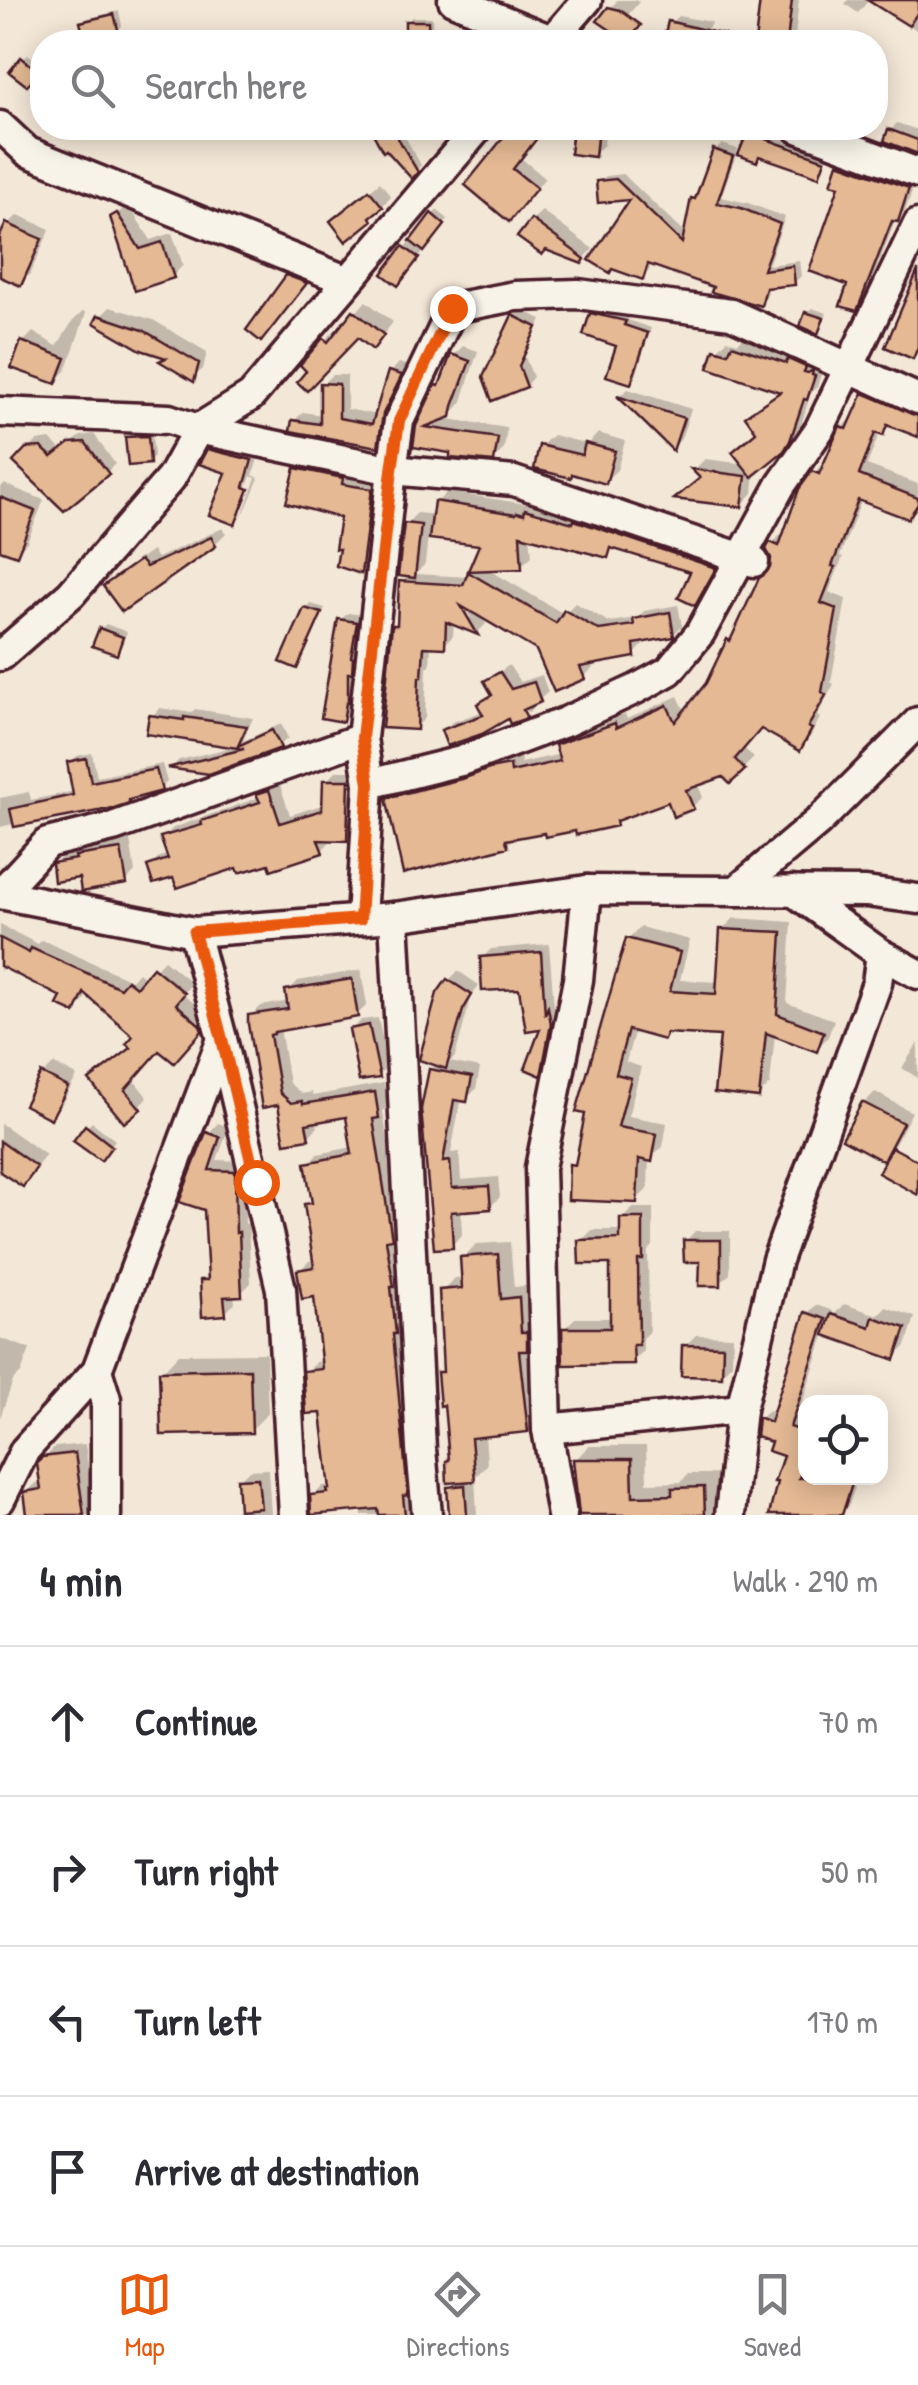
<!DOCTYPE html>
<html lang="en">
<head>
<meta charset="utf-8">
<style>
	:root { --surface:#fff; --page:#f2f2f3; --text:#2b2b33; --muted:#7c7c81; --line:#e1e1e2; --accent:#ea580c }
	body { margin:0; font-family:"Patrick Hand",sans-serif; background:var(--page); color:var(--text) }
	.controls { position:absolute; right:30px; bottom:30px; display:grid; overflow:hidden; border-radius:20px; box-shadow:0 5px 25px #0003 }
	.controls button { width:90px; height:90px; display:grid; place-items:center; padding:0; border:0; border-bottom:2px solid var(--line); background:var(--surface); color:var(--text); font:50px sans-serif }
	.stop { position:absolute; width:30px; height:30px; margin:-22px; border:8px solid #ea580c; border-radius:50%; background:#fff }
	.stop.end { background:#ea580c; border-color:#fff; box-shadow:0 2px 10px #0008 }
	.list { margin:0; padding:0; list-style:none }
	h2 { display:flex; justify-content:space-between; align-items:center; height:130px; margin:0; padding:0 40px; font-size:42px }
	h2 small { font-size:32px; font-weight:400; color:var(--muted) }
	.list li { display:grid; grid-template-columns:65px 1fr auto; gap:30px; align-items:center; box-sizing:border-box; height:150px; padding:0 40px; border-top:2px solid var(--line) }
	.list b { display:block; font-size:38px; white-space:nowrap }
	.list em { font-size:32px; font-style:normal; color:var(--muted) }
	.icon { flex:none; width:55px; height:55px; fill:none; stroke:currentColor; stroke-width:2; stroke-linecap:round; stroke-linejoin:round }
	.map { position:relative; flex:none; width:918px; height:1515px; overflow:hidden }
	.search { position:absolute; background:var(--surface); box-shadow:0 5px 25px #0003; left:30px; right:30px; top:30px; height:110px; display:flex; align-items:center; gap:25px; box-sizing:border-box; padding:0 35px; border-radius:40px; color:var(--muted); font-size:38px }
	.sheet { height:730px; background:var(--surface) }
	nav { display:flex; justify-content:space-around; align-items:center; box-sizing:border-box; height:140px; border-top:2px solid var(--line); background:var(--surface); font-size:28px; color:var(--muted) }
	nav a { display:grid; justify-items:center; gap:5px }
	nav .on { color:var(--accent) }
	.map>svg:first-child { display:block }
</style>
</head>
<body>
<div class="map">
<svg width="918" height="1515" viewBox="0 0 918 1515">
	<rect width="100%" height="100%" fill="#f3e7d7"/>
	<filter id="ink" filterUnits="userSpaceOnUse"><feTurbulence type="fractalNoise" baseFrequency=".01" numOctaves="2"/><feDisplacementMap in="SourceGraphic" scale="20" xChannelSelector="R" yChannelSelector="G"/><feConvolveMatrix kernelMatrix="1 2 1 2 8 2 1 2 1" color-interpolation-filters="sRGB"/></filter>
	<g filter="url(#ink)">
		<g fill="#0003" fill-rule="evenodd">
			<polygon points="615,0 635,0 639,2 624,20 610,8 617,1"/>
			<polygon points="762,0 799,0 795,38 791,42 758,42"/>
			<polygon points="848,0 869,0 858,13 845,4"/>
			<polygon points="871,0 918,0 918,31"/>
			<polygon points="119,11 122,26 118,30 83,23 88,18"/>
			<polygon points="678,16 712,22 703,36 724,42 666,42 670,24"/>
			<polygon points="412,17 432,17 433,34 428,38 407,22"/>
			<polygon points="504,28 524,38 520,42 490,42"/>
			<polygon points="28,54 42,66 27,83 13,71"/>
			<polygon points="897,123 918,130 918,153 890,131"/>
			<polygon points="176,128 217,128 207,137"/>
			<polygon points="381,128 400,128 421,165 412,175 375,133"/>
			<polygon points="512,128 545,128 521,158 545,178 518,210 468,184"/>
			<polygon points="559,128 606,128 604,145 594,154"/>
			<polygon points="677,128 700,128 691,141 674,133"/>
			<polygon points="753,128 762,128 770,131 769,134 828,155 823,169 818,174 761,154 756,159 751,130"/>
			<polygon points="722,144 738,149 721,197 748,203 785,217 768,265 799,261 801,276 794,283 770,285 766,297 760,303 651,262 649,271 642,277 634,197 599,182 606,176 623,174 686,234 694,199 700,193 716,150"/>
			<polygon points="848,156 916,180 905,211 896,219 864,300 856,309 850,283 840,164"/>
			<polygon points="380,182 391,196 371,219 343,212"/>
			<polygon points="128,205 151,240 172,233 183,265 173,276 137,288 113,217"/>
			<polygon points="437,210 448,219 409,271 405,248"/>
			<polygon points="542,211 593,249 582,261 532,220"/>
			<polygon points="18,215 50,229 30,274 21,283 0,274 0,242 8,224"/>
			<polygon points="299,265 315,272 272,328 288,276"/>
			<polygon points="366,301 393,322 383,335 358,335 307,388 325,340 336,329 339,332"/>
			<polygon points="110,307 153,320 207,352 203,369 193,378 163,360 168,356 100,317"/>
			<polygon points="812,308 827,313 822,326 817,331 807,313"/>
			<polygon points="521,310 542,319 525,357 533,377 526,385 494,398 514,317"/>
			<polygon points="597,310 629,317 628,320 651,328 636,376 631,381 619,344 592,315"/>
			<polygon points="83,311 86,313 66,371 56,381 23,342 33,332 57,346 72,322"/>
			<polygon points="745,336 824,365 817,387 811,393 800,428 782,449 755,471 753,493 742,505 695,469 705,459 745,464 758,431 748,416 758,406 782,390 717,350 727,340 738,343"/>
			<polygon points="463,346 478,351 461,404 450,414 441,418 507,428 504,449 494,459 453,451 418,427 437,387 444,380 453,356"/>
			<polygon points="399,363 409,366 391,403 386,435 377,444 294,421 303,412 322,415 322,384 332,375 347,375 347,409 377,415 390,372"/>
			<polygon points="876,385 918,404 918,430 892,424 882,433 880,432 867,465 918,484 918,506 908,516 862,499 840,556 843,557 829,592 846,599 831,682 834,684 817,716 820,718 810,737 799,748 761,727 744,748 754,758 730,781 723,774 697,783 703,797 692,807 669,799 625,815 616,824 545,830 516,836 507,845 388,799 399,788 501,760 520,756 521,763 561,754 557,745 568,735 625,714 627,719 678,696 686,713 709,684 729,641 737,633 773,568 772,544 782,533 785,535 814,473 824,462 842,428 853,417 865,395"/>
			<polygon points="628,389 691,409 681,439 673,448 620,396"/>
			<polygon points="152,432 154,456 149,461 127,438 132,433"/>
			<polygon points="598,433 625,441 617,470 605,481 541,446 553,435 588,444"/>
			<polygon points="94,434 115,464 107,472 16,462 37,441 50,439 61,450 81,436"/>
			<path d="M220,439L261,449L253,475L259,478L245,511L234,522L229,471L209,450ZM251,476L256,478L243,513H237Z"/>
			<polygon points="308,458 381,479 371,561 361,571 343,516 298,469"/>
			<polygon points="4,484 44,500 27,542 16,553 0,547 0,488"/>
			<path d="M447,492L527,504H534L538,500L724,557L705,593L694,603V570L615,547L607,556L530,535L532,556L521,566L486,568L564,614L575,603L609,622L637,618L644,611L678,605L682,626L673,635L643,640V645L634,655L591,662L593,668L584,677L480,614L486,624L478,632L454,622L453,636L444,645H431L430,665L427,668L425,718L416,727L395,626L399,621L402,583L409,575L406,524L417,513L435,515L436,503ZM428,536L483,543L474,569L469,577L416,574L425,564ZM457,594L471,618H465L453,597Z"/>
			<polygon points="223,528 226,533 215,544 106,586 117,575 152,551 157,558"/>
			<polygon points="311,604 325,608 301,662 296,666 306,609"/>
			<polygon points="348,613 364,615 357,650 360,650 358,663 355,666 355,693 350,712 342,720 340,620"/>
			<polygon points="106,624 127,632 121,647 116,652 101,629"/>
			<polygon points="509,665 520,682 542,675 548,692 539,700 531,704 534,707 528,713 519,698 523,715 526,715 511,721 508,716 444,730 452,722 484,711 480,705 494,693 487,682"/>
			<polygon points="160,708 192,713 195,709 253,718 243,741 281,724 288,738 279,746 208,772 173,766 179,760 237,746 151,717"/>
			<polygon points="92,753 97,777 162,764 167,782 160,789 0,827 0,798 29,792 31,800 75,791 70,763 77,756"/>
			<polygon points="336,771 357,771 356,829 346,839 330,838 331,841 321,851 175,875 150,866 160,857 168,854 163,838 173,828 260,797 259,795 269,785 279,782 290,815 325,804 326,781"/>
			<polygon points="130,840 135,872 126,882 81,875 54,865 64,855 83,851 88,847"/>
			<polygon points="734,918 792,922 787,1003 834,1020 828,1037 816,1049 775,1034 770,1084 759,1096 722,1034 669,1030 663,1037 635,1029 626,1062 641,1067 628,1116 667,1123 663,1147 649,1158 648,1189 636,1200 572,1166 579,1158 629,939 640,927 690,940 680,980 719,982 722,930"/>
			<polygon points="0,925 38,944 42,940 131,980 138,972 146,979 164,960 192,983 183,994 209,1016 210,1020 183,1051 160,1048 133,1079 148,1098 139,1107 93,1080 133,1047 136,1036 87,993 84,1001 74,1010 64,996 6,966 0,971"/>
			<polygon points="549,944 554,1006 557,1002 559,1014 549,1064 540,1073 544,1026 521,986 482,958 491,949"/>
			<polygon points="361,970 367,1005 357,1015 280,1028 289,1083 302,1094 312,1092 312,1096 384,1083 388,1106 383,1111 401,1226 396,1232 403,1274 415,1515 362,1515 362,1509 313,1496 323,1486 332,1485 324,1410 306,1372 316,1362 324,1361 316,1294 299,1271 309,1261 316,1260 307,1205 313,1199 308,1164 318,1154 353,1147 348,1114 316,1119 318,1127 308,1137 280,1102 251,1016 261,1006 290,1001 288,991 298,981"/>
			<polygon points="458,971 479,985 471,998 455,1057 450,1062 480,1068 476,1089 466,1099 461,1098 451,1153 459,1152 461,1180 498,1177 500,1197 490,1207 461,1209 462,1235 452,1245 431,1070 437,1064 449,980"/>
			<polygon points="378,1018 388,1066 379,1075 352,1030 361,1020"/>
			<polygon points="918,1043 918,1078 902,1068"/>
			<polygon points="54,1064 77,1076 61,1105 50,1116 43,1075"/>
			<polygon points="875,1092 912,1112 895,1144 883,1156 864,1103"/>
			<polygon points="92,1122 115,1140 105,1153 87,1127"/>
			<polygon points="0,1123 46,1155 22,1184 0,1169"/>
			<polygon points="218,1123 229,1127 217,1160 244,1161 245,1224 248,1223 251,1283 241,1293 234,1294 235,1303 225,1313 202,1281 210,1273 208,1134"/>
			<polygon points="633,1208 653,1208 653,1246 648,1251 649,1332 643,1337 643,1351 633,1361 564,1329 575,1318 612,1318 612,1262 581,1241 592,1230 622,1230 622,1219"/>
			<polygon points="695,1231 730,1231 730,1274 720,1283 686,1241"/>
			<polygon points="510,1242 514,1287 532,1285 540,1416 526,1429 485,1434 487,1465 475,1477 477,1515 451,1515 450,1488 458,1479 452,1458 446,1402 439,1373 445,1368 442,1291 455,1278 464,1277 463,1258 476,1244"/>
			<polygon points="844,1304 878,1315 886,1307 915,1317 906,1346 895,1357 825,1333 797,1419 806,1421 806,1478 824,1478 855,1487 849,1505 841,1513 772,1515 786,1454 760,1419 768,1410 776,1413 807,1314 816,1305 833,1311 830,1319"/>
			<polygon points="696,1335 733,1336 732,1363 721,1375 685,1346"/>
			<polygon points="0,1338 30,1349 21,1373 13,1381 0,1418"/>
			<polygon points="266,1353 268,1413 251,1430 162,1372 179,1354"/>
			<polygon points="85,1444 94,1510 89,1515 29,1515 26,1493 36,1483 42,1482 42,1461 55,1447"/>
			<polygon points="589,1446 646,1446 647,1483 681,1482 688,1474 717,1474 718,1515 582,1515 575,1460"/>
			<polygon points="268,1469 271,1515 231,1515 234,1511 241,1510 239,1480 249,1470"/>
		</g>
		<g fill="#e4b994" stroke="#4a1f2b" stroke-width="2.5">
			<polygon points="760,0 792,0 787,42 755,42"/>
			<polygon points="867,0 918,0 918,12 909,26"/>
			<polygon points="608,7 620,10 641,25 628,42 597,21"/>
			<polygon points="114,14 119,33 85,41 80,22"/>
			<polygon points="405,21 428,21 429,41 405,42"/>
			<polygon points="668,21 725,35 724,42 663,42"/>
			<polygon points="21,57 39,72 27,86 9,72"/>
			<polygon points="370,128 392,128 418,172 412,179 386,150 383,152"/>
			<polygon points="511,128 545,128 513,169 537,188 509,222 465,185"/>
			<polygon points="573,128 598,128 595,157 570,154"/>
			<polygon points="749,128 767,136 766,139 825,160 819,177 759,156 757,162 738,155"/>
			<polygon points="888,129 918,140 918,154 884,141"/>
			<polygon points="713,149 733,156 717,203 741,208 780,224 763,270 793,266 795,285 766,288 761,306 711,292 713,287 648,264 643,280 612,269 610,273 589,260 629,200 598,203 596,181 616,179 682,243 691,198 695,199"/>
			<polygon points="838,163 909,188 898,222 892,221 857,311 840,306 847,285 809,271 839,186 831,184"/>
			<polygon points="369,190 383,207 370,217 372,221 346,242 330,221"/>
			<polygon points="117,213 140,249 162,242 174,278 135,291 110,217"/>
			<polygon points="431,213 445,225 424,252 410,241"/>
			<polygon points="531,219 585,259 582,264 546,250 542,255 517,237"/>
			<polygon points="6,223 42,239 21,286 0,277 0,236"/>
			<polygon points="403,246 419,258 398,286 382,274"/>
			<polygon points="918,270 918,347 913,359 885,347"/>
			<polygon points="286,275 307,283 261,342 246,330"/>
			<polygon points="353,310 384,335 373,350 358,338 307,391 297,382 306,371 300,365 323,338 328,342"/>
			<polygon points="805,312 824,318 818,334 800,326"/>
			<polygon points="590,313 626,321 624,325 648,333 631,384 606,376 616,346 583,335"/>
			<polygon points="98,315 143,330 199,363 194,382 159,361 166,358 141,350 94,323"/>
			<polygon points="512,315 537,327 519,366 527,387 492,401 483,377"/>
			<polygon points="21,341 66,358 56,384 11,368"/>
			<polygon points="732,345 786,363 788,359 806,367 804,372 808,373 813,370 812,375 815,376 807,400 804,399 790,441 784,451 752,477 732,452 756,432 745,416 780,392 708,368 714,349 728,353"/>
			<polygon points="451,354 470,361 453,406 451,417 425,427 498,438 494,462 450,458 450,453 413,447 416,426 435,385 439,386"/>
			<polygon points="388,371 402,375 383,414 378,447 290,431 292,420 320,424 320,383 339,384 339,418 372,424"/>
			<polygon points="863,393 918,416 918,437 887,425 883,436 875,433 859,475 918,498 918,504 908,519 858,500 832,566 835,567 821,603 837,609 822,692 826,695 808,727 812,729 800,751 761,729 735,759 745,770 730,784 723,777 686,790 694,809 673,817 668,802 616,821 617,826 576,835 575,831 545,837 544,833 506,840 508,847 403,874 386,798 465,778 489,769 510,765 511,772 560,761 555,745 615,723 616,728 667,705 675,722 706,683 727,639 730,641 759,578 770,568 771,558 766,549 770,542 779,546 799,489 812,471 819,474 840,426 847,429"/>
			<polygon points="617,396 684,418 673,451"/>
			<polygon points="148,436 150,464 128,466 125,437"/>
			<polygon points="85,442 109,474 64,511 13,462 26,448 41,447 52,457 70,443"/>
			<polygon points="585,443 615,451 606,484 572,474 571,478 534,469 539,445 582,455"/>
			<polygon points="207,449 252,460 244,487 249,489 235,525 209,515 226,473 199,464"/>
			<polygon points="295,468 343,478 342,484 372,489 361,574 336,566 339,549 335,549 340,518 286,503"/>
			<polygon points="691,469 746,476 742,507 674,499 700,478"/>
			<polygon points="0,497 35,511 17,556 0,550"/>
			<polygon points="434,501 516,514 517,512 524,514 525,509 573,523 574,520 716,568 695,606 678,598 690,572 611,548 608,558 520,535 522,569 468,571 479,545 429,539"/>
			<polygon points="404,523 421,525 415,578 398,576"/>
			<polygon points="211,537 216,546 122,612 103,586 140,560 146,567"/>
			<polygon points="468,572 556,623 564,610 599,630 634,625 633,619 670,612 674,637 634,644 635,657 580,667 585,679 554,692 536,650 461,606 478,635 446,622 445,648 424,647 422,677 419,677 417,730 382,728 392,625 397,625 399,581 463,585"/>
			<polygon points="304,608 322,613 297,669 280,662"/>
			<polygon points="338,619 357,622 351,657 353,658 352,673 348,673 348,703 346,703 343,722 321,718"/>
			<polygon points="99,628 123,637 117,655 92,646"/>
			<polygon points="500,672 511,689 534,682 541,702 523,710 527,718 510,724 508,719 482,734 447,746 441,730 483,715 477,704 492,695 484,681"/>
			<polygon points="149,715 184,720 184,717 247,726 238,746 272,730 281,748 209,774 167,768 244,749 146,734"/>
			<polygon points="86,758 91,782 156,769 162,791 129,800 129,803 114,808 14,827 10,809 73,795 67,762"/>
			<polygon points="323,780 349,780 347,841 318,840 323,853 271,870 269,864 239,873 237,868 177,888 173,878 153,884 147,866 168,859 160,837 202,825 201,821 260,802 256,794 269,790 280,823 322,810"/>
			<polygon points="121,849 127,884 81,892 79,878 54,882 52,863 76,859 75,856"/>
			<polygon points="720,929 782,932 777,1014 824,1032 817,1052 766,1033 759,1098 714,1093 720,1036 666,1033 664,1040 628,1030 616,1074 631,1078 618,1127 657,1134 652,1162 639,1159 637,1203 568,1200 569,1164 575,1165 585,1114 576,1112 626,938 680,952 670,991 716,994"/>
			<polygon points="0,938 29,953 31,948 120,988 127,980 136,987 153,967 185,993 176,1004 200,1025 202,1031 174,1063 159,1051 125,1090 141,1109 124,1123 89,1080 131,1048 126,1044 133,1036 84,993 75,1013 57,1005 61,997 0,966"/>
			<polygon points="541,952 545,1015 548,1007 551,1024 541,1076 525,1069 540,1029 526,1031 519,989 482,991 480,957"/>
			<polygon points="352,979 358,1017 274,1032 274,1034 270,1035 280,1093 291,1103 302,1101 303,1104 375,1092 379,1118 373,1119 392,1239 386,1240 394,1287 391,1287 396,1334 393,1334 408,1495 403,1496 405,1515 379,1515 378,1509 311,1515 310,1495 328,1493 327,1489 330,1489 321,1413 306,1414 303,1371 322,1369 314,1297 302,1299 297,1270 314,1267 304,1204 312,1203 305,1163 352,1154 346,1117 306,1124 309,1139 285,1143 278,1105 262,1108 248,1024 248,1015 288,1009 285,990"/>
			<polygon points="447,979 472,995 463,1010 446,1069 419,1060 437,993"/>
			<polygon points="369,1025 380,1078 359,1081 349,1029"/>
			<polygon points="429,1069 472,1077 467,1102 454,1100 443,1162 450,1161 452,1188 489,1186 491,1209 451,1212 453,1248 434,1249 421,1109"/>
			<polygon points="41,1073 68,1087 51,1119 24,1105"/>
			<polygon points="862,1102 903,1123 883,1161 842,1139"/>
			<polygon points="85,1125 112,1146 101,1161 73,1141"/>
			<polygon points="206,1132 220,1137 209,1170 235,1171 236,1233 239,1232 242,1296 224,1297 226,1315 202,1317 200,1280 208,1280 204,1210 179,1202"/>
			<polygon points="0,1141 37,1167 23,1187 0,1172"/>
			<polygon points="892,1147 918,1161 918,1195 878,1173"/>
			<polygon points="620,1218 643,1218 643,1260 638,1260 639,1345 633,1345 634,1364 563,1365 562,1328 610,1328 610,1264 579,1264 578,1240 620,1239"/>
			<polygon points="683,1240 721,1240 721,1286 699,1286 700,1262 684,1262"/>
			<polygon points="498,1254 501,1299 519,1297 521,1332 527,1332 527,1351 519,1351 528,1432 471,1438 475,1481 447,1483 446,1461 449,1460 444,1405 440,1406 437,1372 443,1372 439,1290 462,1288 460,1257"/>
			<polygon points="805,1312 826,1319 790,1427 806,1432 806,1458 799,1478 854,1478 842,1515 769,1515 777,1482 774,1482 783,1456 768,1451 771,1442 756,1437 758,1417 770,1422"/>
			<polygon points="831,1314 870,1327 873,1317 906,1328 895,1360 824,1335"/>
			<polygon points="682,1345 723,1346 722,1377 681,1376"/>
			<polygon points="250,1369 252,1433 161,1435 159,1371"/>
			<polygon points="75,1453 84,1515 27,1515 24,1492 41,1489 37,1464 40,1460 42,1457"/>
			<polygon points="573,1459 632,1459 633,1496 672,1495 672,1488 704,1487 705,1515 579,1515"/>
			<polygon points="258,1478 261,1508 239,1510 237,1479"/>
			<polygon points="465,1485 467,1515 449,1515 447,1487"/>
		</g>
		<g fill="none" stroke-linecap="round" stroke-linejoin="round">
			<defs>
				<g id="street">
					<polyline points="453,0 556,42"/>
					<polyline points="551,42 587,0"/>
					<polyline points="0,126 28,152 348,281"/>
					<polyline points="798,128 918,173"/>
					<polyline points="0,412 169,419 198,429 392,470 514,481 754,562"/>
					<polyline points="0,656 71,594 171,478 198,429 251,396 478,128"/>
					<polyline points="369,784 461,761 565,722 636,689 669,671 700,633 781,485 819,430 918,224"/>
					<polyline points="736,891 819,821 918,722"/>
					<polyline points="793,891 881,954 918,974"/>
					<polyline points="0,894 194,932 394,917 587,890 866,892 918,899"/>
					<polyline points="0,894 47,843 113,827 362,738"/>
					<polyline points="394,917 421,1449 427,1515"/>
					<polyline points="361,919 369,784 362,738 392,470 399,421 453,308 515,296 578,294 731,314 918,399"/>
					<polyline points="194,932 222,1039 281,1289 294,1515"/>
					<polyline points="97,1370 106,1399 106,1515"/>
					<polyline points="547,1429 741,1409"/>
					<polyline points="0,1500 25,1450 97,1370 222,1039"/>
					<polyline points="562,1515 547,1429 540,1168 578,980 587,890"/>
					<polyline points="730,1515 741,1409 777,1260 877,983 881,954"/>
				</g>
			</defs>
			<use href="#street" stroke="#4a1f2b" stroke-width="35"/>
			<use href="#street" stroke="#f7f3e8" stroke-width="28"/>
		</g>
	</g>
	<g fill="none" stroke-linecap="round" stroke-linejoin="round" filter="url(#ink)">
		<polyline stroke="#ea580c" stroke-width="12" points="256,1182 222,1039 194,932 360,919 369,784 362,738 392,470 399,421 452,308"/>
	</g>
</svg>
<div class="controls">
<button><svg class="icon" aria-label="locate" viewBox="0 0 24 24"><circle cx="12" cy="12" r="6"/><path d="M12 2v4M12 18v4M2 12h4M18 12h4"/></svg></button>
</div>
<div class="stop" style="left:256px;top:1182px"></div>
<div class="stop end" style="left:452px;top:308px"></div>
<div class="search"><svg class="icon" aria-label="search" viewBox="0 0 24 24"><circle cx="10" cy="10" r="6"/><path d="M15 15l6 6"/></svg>Search here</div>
</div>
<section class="sheet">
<h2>4 min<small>Walk · 290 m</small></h2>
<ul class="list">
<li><svg class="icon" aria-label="ahead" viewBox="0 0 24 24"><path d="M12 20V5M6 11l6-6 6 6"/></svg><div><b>Continue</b></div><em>70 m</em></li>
<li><svg class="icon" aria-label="right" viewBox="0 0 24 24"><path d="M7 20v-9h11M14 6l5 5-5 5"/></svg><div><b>Turn right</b></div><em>50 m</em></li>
<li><svg class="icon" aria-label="left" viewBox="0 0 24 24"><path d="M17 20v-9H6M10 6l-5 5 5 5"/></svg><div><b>Turn left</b></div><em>170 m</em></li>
<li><svg class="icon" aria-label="arrive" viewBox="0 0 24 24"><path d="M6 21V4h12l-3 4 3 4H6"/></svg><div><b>Arrive at destination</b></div></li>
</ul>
</section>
<nav>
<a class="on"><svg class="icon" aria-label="map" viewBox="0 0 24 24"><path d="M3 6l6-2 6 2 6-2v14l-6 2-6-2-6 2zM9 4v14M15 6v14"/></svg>Map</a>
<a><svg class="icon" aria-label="directions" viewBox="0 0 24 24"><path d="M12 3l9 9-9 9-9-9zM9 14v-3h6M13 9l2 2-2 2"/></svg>Directions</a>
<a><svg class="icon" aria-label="saved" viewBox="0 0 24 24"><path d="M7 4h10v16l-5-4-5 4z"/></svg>Saved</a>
</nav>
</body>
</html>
